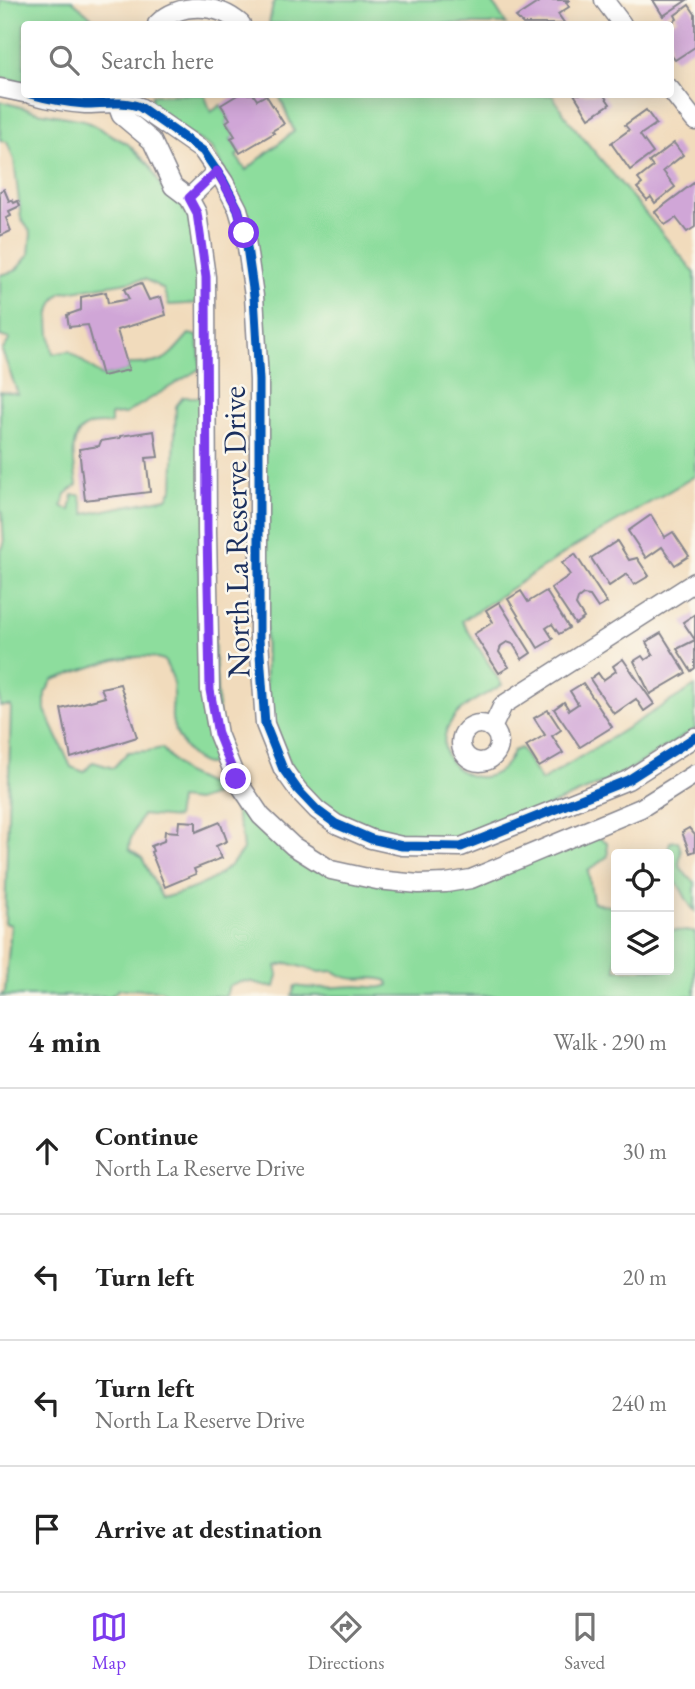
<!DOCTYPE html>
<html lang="en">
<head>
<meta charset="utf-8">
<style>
	:root { --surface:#fff; --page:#f2f2f2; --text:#222; --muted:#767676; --line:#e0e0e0; --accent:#7c3aed }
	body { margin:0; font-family:"EB Garamond",serif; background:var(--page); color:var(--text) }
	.controls { position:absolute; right:21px; bottom:21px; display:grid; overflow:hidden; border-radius:7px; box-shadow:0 4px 18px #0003 }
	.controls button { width:63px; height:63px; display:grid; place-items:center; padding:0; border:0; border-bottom:2px solid var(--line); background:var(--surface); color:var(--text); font:35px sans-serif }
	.stop { position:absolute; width:21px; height:21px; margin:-16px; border:5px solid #7c3aed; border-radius:50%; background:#fff }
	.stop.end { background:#7c3aed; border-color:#fff; box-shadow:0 2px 7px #0008 }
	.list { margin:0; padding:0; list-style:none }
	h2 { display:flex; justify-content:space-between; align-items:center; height:91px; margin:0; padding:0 28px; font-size:30px }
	h2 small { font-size:23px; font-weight:400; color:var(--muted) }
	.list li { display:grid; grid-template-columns:46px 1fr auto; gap:21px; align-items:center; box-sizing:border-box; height:126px; padding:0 28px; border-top:2px solid var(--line) }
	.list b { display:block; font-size:26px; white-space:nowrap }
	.list p { margin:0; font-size:23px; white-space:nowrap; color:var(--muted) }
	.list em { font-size:23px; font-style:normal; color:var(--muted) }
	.icon { flex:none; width:38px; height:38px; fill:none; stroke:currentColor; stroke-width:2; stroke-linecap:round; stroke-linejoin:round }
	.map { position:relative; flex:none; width:695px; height:996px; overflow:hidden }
	.search { position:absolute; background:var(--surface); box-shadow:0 4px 18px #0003; left:21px; right:21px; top:21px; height:77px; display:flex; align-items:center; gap:18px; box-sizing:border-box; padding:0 24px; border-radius:7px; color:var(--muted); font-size:26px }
	.sheet { height:595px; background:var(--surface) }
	nav { display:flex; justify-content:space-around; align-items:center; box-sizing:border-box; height:98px; border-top:2px solid var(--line); background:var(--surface); font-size:19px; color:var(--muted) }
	nav a { display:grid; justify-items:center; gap:4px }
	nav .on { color:var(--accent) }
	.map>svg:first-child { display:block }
</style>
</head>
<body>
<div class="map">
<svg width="695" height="996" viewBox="0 0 695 996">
	<rect width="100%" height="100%" fill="#fbf7ec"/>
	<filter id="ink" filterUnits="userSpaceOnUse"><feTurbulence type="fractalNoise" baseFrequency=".0143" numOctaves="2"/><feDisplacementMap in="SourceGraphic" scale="14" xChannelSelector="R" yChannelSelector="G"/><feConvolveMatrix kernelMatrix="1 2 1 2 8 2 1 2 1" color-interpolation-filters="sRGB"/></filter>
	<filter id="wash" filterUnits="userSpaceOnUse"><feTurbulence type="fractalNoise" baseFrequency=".00686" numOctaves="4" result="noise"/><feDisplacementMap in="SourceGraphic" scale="28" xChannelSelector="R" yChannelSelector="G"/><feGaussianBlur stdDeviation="1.57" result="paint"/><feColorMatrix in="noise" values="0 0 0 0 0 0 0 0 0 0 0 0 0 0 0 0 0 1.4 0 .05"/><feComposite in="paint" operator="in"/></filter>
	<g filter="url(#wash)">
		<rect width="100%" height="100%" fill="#f1dbbc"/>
		<g fill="#8ddd9d" stroke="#54867e" stroke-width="2">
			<polygon points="0,0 72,0 99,24 24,24 24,83 0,77"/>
			<polygon points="274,0 491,0 506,24 269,24"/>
			<path d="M204,94L211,112L221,105L230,119L226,122L235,136L231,139L240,153L236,156L246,170L294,131L279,95H552L569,121L695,273V476L574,547L462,621L502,685C488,694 467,702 456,715C415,762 493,807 513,751L521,748L541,781L695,686V729L619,776L478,836L444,842H405L330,817L301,789L266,710L264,414L240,201L212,148L161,117L151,104L152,95Z"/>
			<path d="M0,101L38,112L84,120L128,144L150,166L164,192L178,202L188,215L193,231L202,303L169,305L163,289L145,279L61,293C43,308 50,333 53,354L69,351L102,376L128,370L127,364C165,365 165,361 189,334L198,336L201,368L125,414L111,415V424C104,424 94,423 88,426C66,435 75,467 77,485L66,494L62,506L70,511L73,495H80L85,514L167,498L173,488L176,406L183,397H200L221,759C199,778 175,738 172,719C171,706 175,693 173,680C172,674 167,667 164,660C128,649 88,669 53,680L45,693V710L71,767L84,772L93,762L113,768L128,752L148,751L162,748L183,772L215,787V795L196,801L179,799L176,818L142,815L130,841L129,849L142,858L162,898C197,889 222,880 243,850L241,832L234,808L244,805L291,853L419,889L595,836L607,842L608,856L588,871L593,902L616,908V970H669V930L695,932V996H292L295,986C316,990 336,987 356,986C368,986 379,990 389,985L388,981C368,973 354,986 334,971L319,972L288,963L276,966L278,975L275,987C254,986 252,975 229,986L226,996H170L161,990L119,989L111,996H0L5,992L11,925L5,923L11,706H0V553L4,544L2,512L0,511V391L18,394L2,351L10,339L0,336V275L15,271L29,255L31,233L21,218L14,160L7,142L0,140Z"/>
			<path d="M678,841L681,851L679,865L687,876L695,882V911C682,898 686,889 669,876L667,854L670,842Z"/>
		</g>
		<g id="blocks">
			<g fill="#d0a6d7">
				<polygon points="542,0 570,0 566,2 569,7 558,14 565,24 523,24 516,17"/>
				<polygon points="653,0 687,0 663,16"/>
				<polygon points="689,5 695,14 695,47 675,60 670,54 670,23 677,19 675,15"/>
				<polygon points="239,94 253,94 257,100 266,95 284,124 272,131 274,133 240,153 231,138 235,136 226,122 230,119 221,105"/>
				<polygon points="574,94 603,94 610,104 589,118"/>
				<polygon points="646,110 656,124 640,135 653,153 630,170 611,143 629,130 625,125"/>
				<polygon points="674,143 683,155 663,171 675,187 655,203 651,197 647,200 637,188 642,184 638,179 653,167 649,162"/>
				<polygon points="695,182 695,227 687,232 676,218 665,225 655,212"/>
				<polygon points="4,189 9,201 12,200 14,203 18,201 20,206 9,211 11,216 6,218 11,231 0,236 0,191"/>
				<polygon points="141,283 149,300 161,297 166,315 117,330 129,370 102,376 88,325 69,327 67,315 81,310 81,297 106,292 108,303 129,299 124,289"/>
				<polygon points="154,431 158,457 146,458 150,492 85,500 79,449 99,446 101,441 120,438 120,436"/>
				<polygon points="651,515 665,537 673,532 689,556 675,565 662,547 646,558 628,531"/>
				<polygon points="617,541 629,560 637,558 649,576 634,585 627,574 609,586 591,558"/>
				<polygon points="575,554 607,603 598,608 590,596 583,595 578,599 576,605 584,618 575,624 551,588 570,575 562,563"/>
				<polygon points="521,591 528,602 546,591 569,628 559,634 552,624 546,628 553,639 538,648 508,599"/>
				<polygon points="499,602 531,653 522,659 513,644 507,642 501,646 499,652 509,667 499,673 474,634 493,622 486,610"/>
				<polygon points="695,614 695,668 691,671 677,649 695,640 683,622"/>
				<polygon points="661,633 686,673 650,694 634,661 642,656 645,660 653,655 646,642"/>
				<polygon points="623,659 654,704 644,711 636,699 614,714 590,679 598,673 603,680 616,671 613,666"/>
				<polygon points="583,683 612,727 580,747 554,709 564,702 569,710 578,704 570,691"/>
				<polygon points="120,684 137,737 71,758 61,709 105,697 101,688"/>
				<polygon points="548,710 561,730 552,736 563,753 539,767 526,746 545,735 534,718"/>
				<polygon points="179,821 196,822 196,832 220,822 227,841 216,846 222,858 194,869 196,874 165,887 151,852 153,851 151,846 164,841 165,831 178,832"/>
				<polygon points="689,828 695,835 695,851 690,853 682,832"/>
			</g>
		</g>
	</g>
	<g filter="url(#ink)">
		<use href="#blocks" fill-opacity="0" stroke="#86858d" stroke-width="2"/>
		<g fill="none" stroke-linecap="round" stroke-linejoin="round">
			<defs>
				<g id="minor">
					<polyline points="604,0 622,24"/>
					<path d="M157,24C180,2 218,3 241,24"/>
					<polyline points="0,88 24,93"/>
					<polyline points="670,89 695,121"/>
					<path d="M30,94C48,99 67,103 85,104C103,104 124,100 140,107L203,151L224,182L238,209L245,233L254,296L259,380V640L265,724L283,769L298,790L317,810L336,824L371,839L402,846L461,847L628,780L695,737"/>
					<polyline points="117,104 121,115 152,141 173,186 189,198 197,213 206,277 207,531 210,690 218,734 236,779 261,816 293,846 331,870 377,880 419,884 446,883 471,879 641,808 695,774"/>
					<polyline points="189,198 217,171"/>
					<circle cx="480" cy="743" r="19"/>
					<polyline points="492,728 503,705 695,582"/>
				</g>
			</defs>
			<use href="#minor" stroke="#86858d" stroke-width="21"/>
			<use href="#minor" stroke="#fff" stroke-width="18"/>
			<defs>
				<path id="cycleway" d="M30,94C48,99 67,103 85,104C103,104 124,100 140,107L203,151L224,182L238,209L245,233L254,296L259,380V640L265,724L283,769L298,790L317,810L336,824L371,839L402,846L461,847L628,780L695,737"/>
			</defs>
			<use href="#cycleway" stroke="#fbf7ec" stroke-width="13"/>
			<use href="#cycleway" stroke="#0057b8" stroke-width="9"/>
		</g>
	</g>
	<g fill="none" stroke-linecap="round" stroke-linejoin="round" filter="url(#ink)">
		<polyline stroke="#7c3aed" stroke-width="9" points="236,779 218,734 210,690 207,531 206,277 197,213 189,198 217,171 238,209 244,233"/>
	</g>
	<g text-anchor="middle" stroke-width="5" stroke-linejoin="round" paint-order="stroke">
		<g font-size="32" fill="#1b2f5e" stroke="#fbf7ec">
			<text transform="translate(236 532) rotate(-91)" y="11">North La Reserve Drive</text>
		</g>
	</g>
</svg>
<div class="controls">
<button><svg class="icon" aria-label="locate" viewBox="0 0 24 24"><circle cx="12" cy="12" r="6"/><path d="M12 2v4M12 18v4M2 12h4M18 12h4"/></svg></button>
<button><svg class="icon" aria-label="layers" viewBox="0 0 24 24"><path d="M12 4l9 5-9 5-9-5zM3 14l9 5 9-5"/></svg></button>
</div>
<div class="stop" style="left:244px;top:233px"></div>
<div class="stop end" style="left:236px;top:779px"></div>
<div class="search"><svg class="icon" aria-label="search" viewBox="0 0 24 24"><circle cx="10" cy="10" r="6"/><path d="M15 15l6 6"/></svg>Search here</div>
</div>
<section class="sheet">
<h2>4 min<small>Walk · 290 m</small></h2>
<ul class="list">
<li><svg class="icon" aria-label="ahead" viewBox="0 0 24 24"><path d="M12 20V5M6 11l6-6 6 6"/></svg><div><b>Continue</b><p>North La Reserve Drive</p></div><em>30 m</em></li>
<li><svg class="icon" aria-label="left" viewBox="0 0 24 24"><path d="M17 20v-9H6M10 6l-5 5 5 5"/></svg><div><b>Turn left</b></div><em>20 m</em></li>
<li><svg class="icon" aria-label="left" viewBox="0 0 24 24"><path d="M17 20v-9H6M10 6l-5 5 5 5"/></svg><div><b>Turn left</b><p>North La Reserve Drive</p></div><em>240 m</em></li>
<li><svg class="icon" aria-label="arrive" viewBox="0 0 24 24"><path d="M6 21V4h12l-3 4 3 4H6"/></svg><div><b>Arrive at destination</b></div></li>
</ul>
</section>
<nav>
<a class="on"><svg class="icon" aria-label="map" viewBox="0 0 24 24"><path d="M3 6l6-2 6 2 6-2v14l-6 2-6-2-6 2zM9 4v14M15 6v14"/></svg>Map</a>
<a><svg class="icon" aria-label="directions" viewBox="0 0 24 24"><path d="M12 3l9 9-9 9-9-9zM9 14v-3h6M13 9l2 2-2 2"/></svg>Directions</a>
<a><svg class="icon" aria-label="saved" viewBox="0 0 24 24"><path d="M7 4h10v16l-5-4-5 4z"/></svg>Saved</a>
</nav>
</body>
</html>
